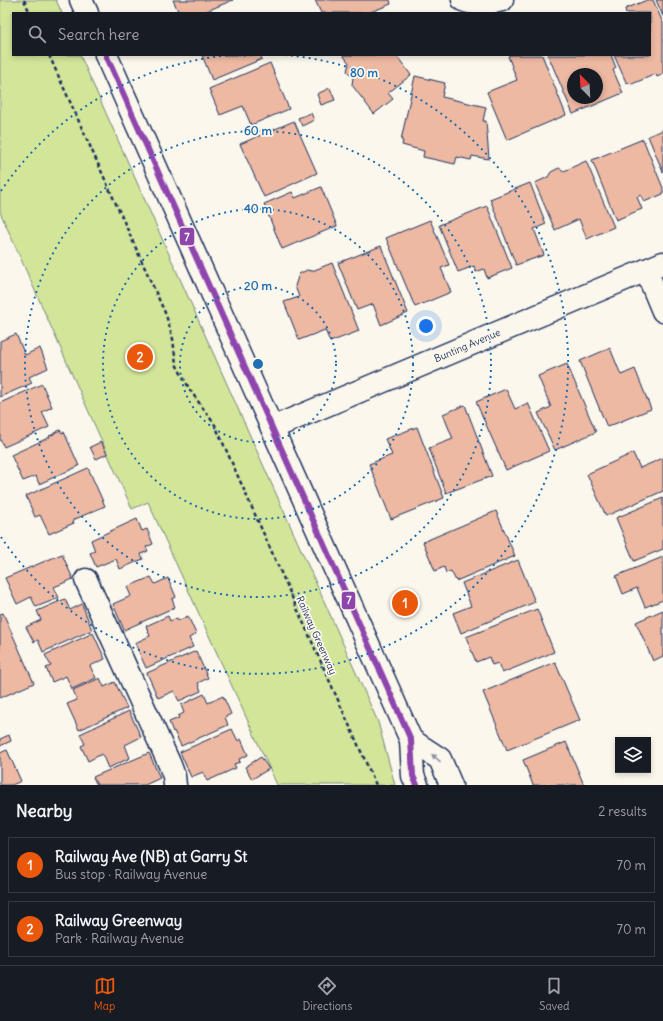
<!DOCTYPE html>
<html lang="en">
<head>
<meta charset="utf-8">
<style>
	:root { --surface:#171b24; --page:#242831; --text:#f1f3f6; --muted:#9ea1a6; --line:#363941; --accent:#ea580c }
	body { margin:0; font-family:Delius,sans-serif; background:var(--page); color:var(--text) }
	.controls { position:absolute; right:12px; bottom:12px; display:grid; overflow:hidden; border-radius:0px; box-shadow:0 2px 6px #0003 }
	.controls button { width:36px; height:36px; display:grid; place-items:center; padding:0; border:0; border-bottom:1px solid var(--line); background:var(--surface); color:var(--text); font:20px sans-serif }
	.compass { position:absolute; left:567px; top:68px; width:36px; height:36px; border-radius:50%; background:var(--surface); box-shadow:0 2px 6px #0003; rotate:336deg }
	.you { position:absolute; left:426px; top:326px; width:14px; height:14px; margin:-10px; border:3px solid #fff; border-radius:50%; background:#1a73e8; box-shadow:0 0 0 6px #1a73e833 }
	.badge { display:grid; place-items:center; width:26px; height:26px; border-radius:50%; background:var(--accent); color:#fff; font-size:13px; font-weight:700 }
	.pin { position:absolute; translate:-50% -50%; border:2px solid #fff; box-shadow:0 1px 4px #0006 }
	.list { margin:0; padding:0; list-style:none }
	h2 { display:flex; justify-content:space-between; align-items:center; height:52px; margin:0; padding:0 16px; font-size:17px }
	h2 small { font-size:13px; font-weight:400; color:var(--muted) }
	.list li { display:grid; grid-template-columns:26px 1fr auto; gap:12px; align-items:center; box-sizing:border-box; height:56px; margin:0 8px 8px; padding:0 8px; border:1px solid var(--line); border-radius:0px }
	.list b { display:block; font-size:15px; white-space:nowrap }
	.list p { margin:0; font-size:13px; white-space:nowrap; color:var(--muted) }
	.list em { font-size:13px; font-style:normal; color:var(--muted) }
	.icon { flex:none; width:22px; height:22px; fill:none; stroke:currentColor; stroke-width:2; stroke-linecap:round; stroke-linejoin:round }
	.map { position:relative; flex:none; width:663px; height:785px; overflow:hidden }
	.search { position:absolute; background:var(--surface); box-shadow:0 2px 6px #0003; left:12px; right:12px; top:12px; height:44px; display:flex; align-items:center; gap:10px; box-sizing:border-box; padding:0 14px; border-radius:0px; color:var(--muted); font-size:15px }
	.sheet { height:180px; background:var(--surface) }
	nav { display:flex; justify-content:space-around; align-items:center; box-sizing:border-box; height:56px; border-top:1px solid var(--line); background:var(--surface); font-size:11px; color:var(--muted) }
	nav a { display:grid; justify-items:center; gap:2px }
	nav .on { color:var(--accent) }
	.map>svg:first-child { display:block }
</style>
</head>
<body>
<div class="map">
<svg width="663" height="785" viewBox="0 0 663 785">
	<rect width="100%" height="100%" fill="#fbf7ec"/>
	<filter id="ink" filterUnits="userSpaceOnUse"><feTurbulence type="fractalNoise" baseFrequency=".025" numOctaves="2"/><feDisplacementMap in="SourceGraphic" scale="8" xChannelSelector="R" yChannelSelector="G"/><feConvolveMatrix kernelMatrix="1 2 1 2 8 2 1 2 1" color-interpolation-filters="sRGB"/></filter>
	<g filter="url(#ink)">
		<polygon fill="#d2e599" stroke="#768a7c" points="0,0 56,0 62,13 13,13 13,55 80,55 378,722 395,785 277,785 148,502 132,509 0,212"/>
		<g fill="#eeb9a2" stroke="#1b2f5e" fill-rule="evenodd">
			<polygon points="173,0 233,0 202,13 179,13"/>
			<polygon points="315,0 390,0 391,4 368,13 321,13"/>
			<polygon points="647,0 653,0 663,23 663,74 657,77 656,74 632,84 626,82 614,55 650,55 650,13 626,13 625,9"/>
			<polygon points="656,0 663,0 663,16"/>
			<polygon points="202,55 260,55 262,59 212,80"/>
			<polygon points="343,55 396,55 411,75 388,93 393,99 374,114 352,85 353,77 347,71 349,63"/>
			<polygon points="511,55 542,55 566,115 507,140 487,92 517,80 508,56"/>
			<path d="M548,55H611L616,68L613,70L623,93L573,114ZM573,74H597V98H573Z"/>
			<polygon points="270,63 289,109 251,125 243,106 220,115 209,89"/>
			<polygon points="415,76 445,83 442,97 486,107 483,121 486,121 489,159 472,156 471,160 457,157 455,164 423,157 424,151 402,145 403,141 401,140"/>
			<polygon points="330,88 335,100 321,105 317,94"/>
			<polygon points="311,113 314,120 302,126 298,118"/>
			<polygon points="294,121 317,173 264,197 240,144"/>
			<polygon points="663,130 663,172 648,136"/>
			<polygon points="643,139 663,188 663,194 644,202 641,195 637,197 642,209 616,220 592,160"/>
			<polygon points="586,161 614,227 587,239 579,219 555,230 535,183 548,177 551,172 559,168 564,171"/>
			<polygon points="530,183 546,224 534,229 544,255 516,265 490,199"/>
			<polygon points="321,187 337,226 282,249 264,204 292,192 295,198"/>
			<polygon points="487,206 512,268 487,278 484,269 476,272 474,266 458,272 439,225"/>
			<polygon points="430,220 449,265 441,268 451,292 415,307 386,238"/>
			<polygon points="381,246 408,313 381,325 373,304 357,310 338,263"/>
			<polygon points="332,263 359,331 330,342 325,330 299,340 284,302 299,297 295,286 299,274 307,270 312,271"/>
			<polygon points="16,334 25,355 40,348 48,368 29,377 32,383 0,397 0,341"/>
			<polygon points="610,348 621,375 635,369 651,409 607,427 580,361"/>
			<polygon points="567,364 596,432 555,450 538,413 551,407 538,376"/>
			<polygon points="42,384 52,407 42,412 49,427 4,447 0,439 0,403"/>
			<polygon points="506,389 515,409 528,403 549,451 506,470 476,402"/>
			<polygon points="465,405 492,476 446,493 429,448 453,439 443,414"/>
			<polygon points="417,427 444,498 391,519 369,464 392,455 385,439"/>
			<polygon points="60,430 62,433 64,432 79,466 39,484 36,476 23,481 11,455 50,437 49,436 54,434 54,433"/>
			<polygon points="101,442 107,454 96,459 90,447"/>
			<polygon points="633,453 640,468 663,458 663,491 606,516 587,474"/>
			<polygon points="88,468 105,506 73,520 74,523 49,534 40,515 35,517 26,496"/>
			<polygon points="663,498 663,549 634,561 616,518"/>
			<polygon points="496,511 515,556 456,581 451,571 446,573 444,567 435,571 423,542"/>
			<polygon points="137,519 142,531 147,529 153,544 146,547 148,551 141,554 143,559 120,569 116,559 96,567 90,553 95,551 91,540"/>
			<polygon points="62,554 73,579 54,587 59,598 36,607 31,597 17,604 5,578"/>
			<polygon points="663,557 663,600 645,607 637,588 623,594 616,576"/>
			<polygon points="518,560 535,602 461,633 453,613 471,606 462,583"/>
			<polygon points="151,577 155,584 168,578 176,597 172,599 175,607 124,630 113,604 131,596 127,587"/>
			<polygon points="65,599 70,610 82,604 92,630 43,652 38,640 34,642 26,627 41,620 37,611"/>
			<polygon points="537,609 554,652 502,673 498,663 492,665 489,657 476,662 466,637"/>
			<polygon points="663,610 663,656 653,661 636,622"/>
			<polygon points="3,613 34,683 0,698 0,614"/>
			<polygon points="168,616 170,621 177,618 178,621 188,616 196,634 189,638 193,647 146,668 135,643 150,636 146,626"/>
			<polygon points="93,633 105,659 90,666 96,678 72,689 66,676 52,682 46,668 51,666 45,655"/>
			<polygon points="196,651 208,678 198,683 201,691 179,701 174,691 158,698 147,673"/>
			<polygon points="555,662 580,720 507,750 483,692"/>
			<polygon points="100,678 104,687 115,682 127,708 79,730 67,704 77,700 73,690"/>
			<polygon points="204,694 208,703 223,696 231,714 225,717 228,725 181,746 174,731 173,732 169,722 179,718 178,716 184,713 181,705"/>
			<polygon points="129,711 141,737 125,745 130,758 108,768 102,754 88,761 81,746 85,744 80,734"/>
			<polygon points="232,729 238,741 241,739 248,755 239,759 240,762 234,764 236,768 207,781 203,772 191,777 180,752"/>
			<polygon points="9,735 11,741 0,746 0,739"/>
			<polygon points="566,742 584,785 533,785 523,760"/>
			<polygon points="7,750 21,781 12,785 0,785 0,753"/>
			<polygon points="149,753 160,778 145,785 97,785 93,777"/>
			<polygon points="261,757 269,769 252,779 245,767"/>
		</g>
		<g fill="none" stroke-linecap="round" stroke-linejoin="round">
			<defs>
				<g id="minor">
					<polyline points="81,0 87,13"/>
					<path d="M463,0C475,5 490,3 502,0"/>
					<polyline points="106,55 411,740 413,776 417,785"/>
					<polyline points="646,270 663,311"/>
					<polyline points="272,428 663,263"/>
					<polyline points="86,580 170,765 174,776 175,785"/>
					<polyline points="411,740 440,759 451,785"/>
				</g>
			</defs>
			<use href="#minor" stroke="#1b2f5e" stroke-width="25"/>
			<g stroke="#1b2f5e" stroke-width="2.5" stroke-dasharray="4 3" stroke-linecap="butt">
				<polyline points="24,0 30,13"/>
				<polyline points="49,55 166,315 173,339 176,364 190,390 215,425 376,785"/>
			</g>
			<use href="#minor" stroke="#fbf7ec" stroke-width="22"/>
			<defs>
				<polyline id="bus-1" points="106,55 411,740 413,776 417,785"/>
			</defs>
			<use href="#bus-1" stroke="#fbf7ec" stroke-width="9"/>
			<use href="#bus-1" stroke="#8e44ad" stroke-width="6"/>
		</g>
		<defs><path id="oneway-solid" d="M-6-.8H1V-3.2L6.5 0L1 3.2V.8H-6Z"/></defs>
		<use fill="#8b93a5" href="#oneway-solid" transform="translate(436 758) rotate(-139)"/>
	</g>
	<g fill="none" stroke="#1f6fb2" stroke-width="2" stroke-dasharray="2 4">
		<circle cx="258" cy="364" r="78"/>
		<circle cx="258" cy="364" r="155"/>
		<circle cx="258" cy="364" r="233"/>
		<path d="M1 191A310 310 0 0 1 231 55M285 55A310 310 0 1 1 1 537"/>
	</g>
	<g text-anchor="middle" stroke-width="3.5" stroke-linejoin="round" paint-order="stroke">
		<g font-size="10" fill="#1b2f5e" stroke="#fbf7ec">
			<text transform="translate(467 345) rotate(-23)" y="4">Bunting Avenue</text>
			<text transform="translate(317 635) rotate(66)" y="4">Railway Greenway</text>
		</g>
	</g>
	<circle cx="258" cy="364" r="6" fill="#1f6fb2" stroke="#fbf7ec" stroke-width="2"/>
	<g font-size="12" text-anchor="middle" font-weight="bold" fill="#1f6fb2" stroke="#fbf7ec" stroke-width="3.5" stroke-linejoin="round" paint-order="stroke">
		<text x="364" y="77">80 m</text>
		<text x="258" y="135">60 m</text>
		<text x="258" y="213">40 m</text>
		<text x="258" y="290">20 m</text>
	</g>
	<g stroke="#fbf7ec" stroke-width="1.5">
		<rect x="179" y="227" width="16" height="19" rx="4" fill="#8e44ad"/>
		<rect x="341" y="591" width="15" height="19" rx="4" fill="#8e44ad"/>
	</g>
	<g font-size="11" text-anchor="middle" font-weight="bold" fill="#fff">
		<text x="187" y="241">7</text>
		<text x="349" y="604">7</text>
	</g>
</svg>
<div class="controls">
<button><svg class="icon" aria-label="layers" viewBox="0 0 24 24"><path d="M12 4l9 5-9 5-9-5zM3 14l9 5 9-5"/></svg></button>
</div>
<svg class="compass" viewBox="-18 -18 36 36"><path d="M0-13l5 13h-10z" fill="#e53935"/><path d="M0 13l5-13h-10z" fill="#9ea1a6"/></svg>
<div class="you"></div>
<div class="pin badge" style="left:405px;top:603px">1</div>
<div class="pin badge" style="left:140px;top:357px">2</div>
<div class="search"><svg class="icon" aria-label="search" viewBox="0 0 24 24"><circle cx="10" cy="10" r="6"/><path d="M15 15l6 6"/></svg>Search here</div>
</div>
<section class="sheet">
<h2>Nearby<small>2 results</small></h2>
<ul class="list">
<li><span class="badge">1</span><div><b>Railway Ave (NB) at Garry St</b><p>Bus stop · Railway Avenue</p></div><em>70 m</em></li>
<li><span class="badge">2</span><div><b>Railway Greenway</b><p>Park · Railway Avenue</p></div><em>70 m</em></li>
</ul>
</section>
<nav>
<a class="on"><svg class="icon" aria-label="map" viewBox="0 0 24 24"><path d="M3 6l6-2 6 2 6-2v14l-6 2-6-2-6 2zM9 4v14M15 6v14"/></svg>Map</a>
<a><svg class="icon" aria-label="directions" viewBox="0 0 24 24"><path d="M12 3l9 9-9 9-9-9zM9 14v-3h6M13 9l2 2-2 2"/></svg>Directions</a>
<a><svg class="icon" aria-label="saved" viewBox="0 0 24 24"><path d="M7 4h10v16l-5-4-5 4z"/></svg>Saved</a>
</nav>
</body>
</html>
